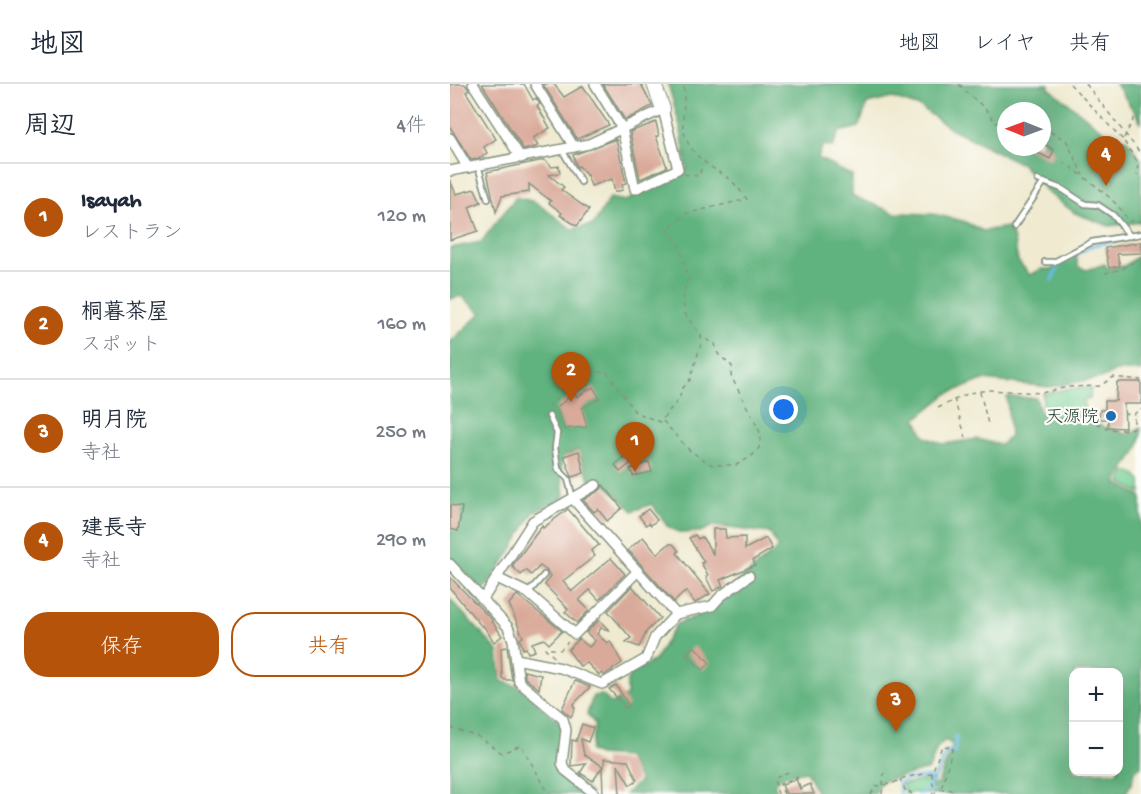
<!DOCTYPE html>
<html lang="ja">
<head>
<meta charset="utf-8">
<style>
	:root { --surface:#fff; --page:#f6f6f7; --text:#1f2937; --muted:#747a83; --line:#e0e1e3; --accent:#b45309 }
	body { margin:0; font-family:"Gochi Hand","Klee One",sans-serif; background:var(--page); color:var(--text) }
	.controls { position:absolute; right:18px; bottom:18px; display:grid; overflow:hidden; border-radius:12px; box-shadow:0 6px 24px #0002 }
	.controls button { width:54px; height:54px; display:grid; place-items:center; padding:0; border:0; border-bottom:2px solid var(--line); background:var(--surface); color:var(--text); font:30px sans-serif }
	.compass { position:absolute; left:547px; top:18px; width:54px; height:54px; border-radius:50%; background:var(--surface); box-shadow:0 6px 24px #0002; rotate:271deg }
	.you { position:absolute; left:334px; top:326px; width:21px; height:21px; margin:-15px; border:4px solid #fff; border-radius:50%; background:#1a73e8; box-shadow:0 0 0 9px #1a73e833 }
	.badge { display:grid; place-items:center; width:39px; height:39px; border-radius:50%; background:var(--accent); color:#fff; font-size:20px; font-weight:700 }
	.pin { position:absolute; translate:-50% -50px; filter:drop-shadow(0 2px 3px #0008) }
	.pin::after { content:''; position:absolute; top:32px; width:21px; height:18px; background:inherit; clip-path:polygon(0 0,100% 0,50% 100%) }
	.list { margin:0; padding:0; list-style:none }
	h2 { display:flex; justify-content:space-between; align-items:center; height:78px; margin:0; padding:0 24px; font-size:26px }
	h2 small { font-size:20px; font-weight:400; color:var(--muted) }
	.list li { display:grid; grid-template-columns:39px 1fr auto; gap:18px; align-items:center; box-sizing:border-box; height:108px; padding:0 24px; border-top:2px solid var(--line) }
	.list b { display:block; font-size:22px; white-space:nowrap }
	.list p { margin:0; font-size:20px; white-space:nowrap; color:var(--muted) }
	.list em { font-size:20px; font-style:normal; color:var(--muted) }
	.actions { display:flex; gap:12px; padding:18px 24px }
	.actions a { flex:1; padding:14px 0; border:2px solid var(--accent); border-radius:24px; text-align:center; font-size:21px; color:var(--accent) }
	.actions .main { background:var(--accent); color:#fff }
	.map { position:relative; flex:none; width:691px; height:710px; overflow:hidden }
	header { display:flex; align-items:center; gap:36px; box-sizing:border-box; height:84px; padding:0 30px; background:var(--surface); border-bottom:2px solid var(--line) }
	header strong { font-size:28px }
	nav { display:flex; gap:33px; margin-inline-start:auto; font-size:21px }
	main { display:flex }
	aside { flex:1; background:var(--surface) }
	.map>svg:first-child { display:block }
</style>
</head>
<body>
<header>
<strong>地図</strong>
<nav><a>地図</a><a>レイヤ</a><a>共有</a></nav>
</header>
<main>
<aside>
<h2>周辺<small>4件</small></h2>
<ul class="list">
<li><span class="badge">1</span><div><b>Isayah</b><p>レストラン</p></div><em>120 m</em></li>
<li><span class="badge">2</span><div><b>桐暮茶屋</b><p>スポット</p></div><em>160 m</em></li>
<li><span class="badge">3</span><div><b>明月院</b><p>寺社</p></div><em>250 m</em></li>
<li><span class="badge">4</span><div><b>建長寺</b><p>寺社</p></div><em>290 m</em></li>
</ul>
<div class="actions"><a class="main">保存</a><a>共有</a></div>
</aside>
<div class="map">
<svg width="691" height="710" viewBox="0 0 691 710">
	<rect width="100%" height="100%" fill="#fdfcf7"/>
	<filter id="ink" filterUnits="userSpaceOnUse"><feTurbulence type="fractalNoise" baseFrequency=".0167" numOctaves="2"/><feDisplacementMap in="SourceGraphic" scale="12" xChannelSelector="R" yChannelSelector="G"/><feConvolveMatrix kernelMatrix="1 2 1 2 8 2 1 2 1" color-interpolation-filters="sRGB"/></filter>
	<filter id="wash" filterUnits="userSpaceOnUse"><feTurbulence type="fractalNoise" baseFrequency=".008" numOctaves="4" result="noise"/><feDisplacementMap in="SourceGraphic" scale="24" xChannelSelector="R" yChannelSelector="G"/><feGaussianBlur stdDeviation="1.35" result="paint"/><feColorMatrix in="noise" values="0 0 0 0 0 0 0 0 0 0 0 0 0 0 0 0 0 1.4 0 .05"/><feComposite in="paint" operator="in"/></filter>
	<g filter="url(#wash)">
		<rect width="100%" height="100%" fill="#efead0"/>
		<g fill="#77cf94" stroke="#4b8664" stroke-width="1.5">
			<polygon points="641,304 640,315 634,316 634,334 602,334 593,322 593,310 615,305"/>
			<polygon points="675,387 683,389 691,397 691,409 671,399"/>
			<polygon points="495,672 480,706 455,710 452,700 483,695"/>
		</g>
		<g fill="#61b27e" stroke="#407859" stroke-width="1.5" fill-rule="evenodd">
			<path d="M218,0H599V4L655,48L677,56L691,75V138L659,142L625,129L596,107L572,80L500,44L470,23L442,14L417,20L409,43L389,48L383,63L373,61L368,74L402,92V112L445,129L483,130L513,137L533,147L557,143L563,152L568,177L580,191L592,185H602L626,169L628,183L637,186L655,180L657,184L674,182L691,170L688,179L691,189V287H665L656,293L599,303L533,296L497,310L466,335L475,353L493,360L527,355L551,361L560,352L557,313L586,314L591,330L627,334L673,349L680,350L691,344C691,374 676,374 667,400L691,412V682L684,687L682,699L675,710H473L488,699L503,661L495,656L487,664L479,685L430,698L425,710H368L356,687C346,688 331,692 324,700L329,710H175L190,697L177,673L148,671L140,667L145,640L137,630L143,612L152,611L162,620L177,611V596L182,589L205,576L226,540L249,531L328,464L320,449L263,442L250,448L230,449L217,442L202,420L183,427L157,402L145,397L141,399L128,366L114,372L111,379L114,414L83,429L61,467L34,506L0,480V258L31,229L11,212L0,215V164L31,158L66,113L85,118L122,145L143,141L160,114L176,117L237,85L230,42ZM556,27H592V63H556ZM624,588H668V688H624Z"/>
			<polygon points="666,0 691,0 691,38"/>
			<polygon points="0,515 48,567 51,597 69,603 112,640 108,681 141,710 0,710"/>
		</g>
		<g fill="none" stroke-linecap="round" stroke-linejoin="round">
			<g stroke="#6cbce7" stroke-width="3">
				<polyline points="602,197 609,180 643,161 676,155"/>
				<polyline points="450,710 449,699 457,695 479,693 479,699 483,697 497,667 504,669 506,652"/>
				<polyline points="467,710 480,706 479,699"/>
			</g>
		</g>
		<g id="blocks">
			<g fill="#d9a999">
				<polygon points="0,0 15,0 19,6 16,8 46,55 34,63 37,69 28,75 21,76 0,43"/>
				<polygon points="32,0 74,0 83,16 86,14 90,20 87,22 100,44 83,54 88,62 74,66"/>
				<polygon points="93,0 104,0 114,13 133,2 159,41 127,55"/>
				<polygon points="153,0 191,0 202,22 175,36"/>
				<polygon points="206,38 209,52 206,52 217,83 190,95 180,48"/>
				<polygon points="166,55 176,99 172,100 173,106 165,108 162,95 141,102 137,91 129,82 127,83 123,71"/>
				<polygon points="592,59 604,66 600,75 576,63 592,63"/>
				<polygon points="94,76 102,83 109,82 110,89 99,91 114,103 111,106 139,126 127,142 110,131 112,129 99,119 101,117 79,100 79,108 52,112 46,128 37,88"/>
				<polygon points="0,96 6,110 25,105 31,118 19,123 28,147 0,156"/>
				<polygon points="691,158 691,169 667,170 670,182 659,184 655,164"/>
				<polygon points="667,298 691,298 691,320 674,320 675,344 658,343 658,335 649,335 650,326 655,326 655,317 666,317"/>
				<polygon points="143,303 150,314 132,324 137,343 114,345 106,324 124,309 127,313"/>
				<polygon points="129,367 134,389 122,393 114,372"/>
				<polygon points="175,372 181,379 170,388 165,381"/>
				<polygon points="199,378 202,388 183,392 180,385"/>
				<polygon points="153,401 172,424 157,437 148,425 144,428 133,416 150,406"/>
				<polygon points="0,421 12,423 8,447 0,445"/>
				<polygon points="118,425 149,461 141,467 145,472 113,497 122,507 161,474 175,490 149,516 140,506 129,516 139,526 127,539 115,528 118,525 95,501 100,492 97,487 90,482 81,491 76,486 71,491 62,482 92,442 93,444"/>
				<polygon points="198,425 207,436 201,441 199,439 196,441 189,432"/>
				<polygon points="263,445 275,445 276,454 295,453 295,465 316,454 322,465 303,476 305,481 270,496 273,502 263,507 256,493 258,491 251,479 254,478 239,454 245,451 248,455 252,453 263,470"/>
				<polygon points="193,453 207,470 219,460 223,460 229,467 227,469 260,510 245,519 236,507 224,518 178,466"/>
				<polygon points="0,493 42,536 41,539 42,537 52,552 44,558 33,541 32,543 0,504"/>
				<polygon points="182,502 210,534 197,547 189,563 176,558 181,554 158,527"/>
				<polygon points="67,511 112,547 99,560 94,555 82,559 85,567 78,569 76,564 73,565 70,555 73,553 59,520"/>
				<polygon points="149,536 159,546 151,544 147,550 157,559 160,557 172,579 154,591 152,589 149,591 137,579 130,582 118,566 129,555 139,563 145,557 136,548"/>
				<polygon points="244,562 260,579 253,586 236,570"/>
				<polygon points="57,563 62,596 55,596 52,594 51,564"/>
				<polygon points="74,587 91,591 89,605 75,594"/>
				<polygon points="125,597 140,603 123,621 125,624 121,633 112,625"/>
				<polygon points="166,601 179,622 176,624 159,605"/>
				<polygon points="132,640 143,644 138,658 131,655 134,671 154,683 154,675 178,677 187,696 180,701 168,681 170,710 153,710 152,683 143,697 130,689 136,680 121,682 122,656 126,657"/>
				<polygon points="346,695 350,705 360,700 364,710 336,710 332,701"/>
			</g>
		</g>
	</g>
	<g filter="url(#ink)">
		<use href="#blocks" fill-opacity="0" stroke="#879482" stroke-width="1.5"/>
		<g fill="none" stroke-linecap="round" stroke-linejoin="round">
			<defs>
				<g id="lane">
					<polyline points="112,66 131,98"/>
					<polyline points="28,82 38,115"/>
					<polyline points="588,96 612,105 635,120 648,121 663,131 680,152"/>
					<polyline points="564,143 594,98"/>
					<polyline points="595,178 604,178 642,158 691,150"/>
					<polyline points="99,332 107,349 105,364 108,385 118,395 123,415"/>
					<polyline points="78,509 94,491"/>
				</g>
				<g id="street">
					<polyline points="23,0 71,74"/>
					<polyline points="85,0 124,63"/>
					<polyline points="0,54 18,84"/>
					<polyline points="0,87 139,60 213,25 228,85 185,105 172,44 145,0"/>
					<polyline points="0,480 58,543 63,556 69,598 113,635 116,646 112,679 115,686 145,710"/>
					<polyline points="47,494 78,509 125,550 186,489"/>
					<polyline points="33,515 83,437 146,401"/>
					<polyline points="226,530 262,522 271,512 299,492"/>
					<polyline points="66,575 111,584 152,600 196,575 205,553 226,530 123,415"/>
				</g>
				<polyline id="secondary" points="204,0 213,25"/>
			</defs>
			<use href="#lane" stroke="#879482" stroke-width="8"/>
			<use href="#street" stroke="#879482" stroke-width="12"/>
			<use href="#secondary" stroke="#879482" stroke-width="16"/>
			<g stroke="#879482" stroke-width="1.5" stroke-dasharray="4.5 4.5" stroke-linecap="butt">
				<path d="M509,0C520,15 537,21 545,39L556,37"/>
				<polyline points="620,0 673,56"/>
				<polyline points="636,0 691,70"/>
				<polyline points="684,34 673,56 688,79 687,91"/>
				<polyline points="592,44 616,56 633,91"/>
				<polyline points="669,65 675,62"/>
				<path d="M613,78C629,89 673,119 677,137H691"/>
				<polyline points="234,90 249,92 253,80"/>
				<polyline points="655,189 672,185 691,174"/>
				<polyline points="530,308 538,340"/>
				<polyline points="504,315 516,354"/>
				<polyline points="642,323 645,339 656,343 656,345 678,346 684,343 684,330"/>
				<path d="M99,324C101,315 118,310 125,295L149,288H157L185,328L210,338L229,315L232,305L240,296L251,260V252L234,228L233,208L238,195L230,162L218,145L235,130L297,115C291,108 285,99 278,94C258,81 236,69 233,42C232,28 236,15 233,0"/>
				<polyline points="488,324 519,309 538,306 591,309 618,303 650,302 663,293 691,296"/>
				<polyline points="674,330 684,330 691,325"/>
				<polyline points="213,337 239,366 262,381 286,381 301,373 309,364 311,350 281,292 282,282 268,270 265,260 251,253"/>
				<polyline points="104,573 95,564 110,566 118,558"/>
				<polyline points="0,644 27,652 52,669 71,661 99,710"/>
				<polyline points="482,689 483,701 487,706"/>
				<polyline points="450,695 455,706 459,705 460,709 464,710"/>
				<polyline points="328,710 324,695 338,688"/>
				<polyline points="334,710 330,700 347,693 352,710"/>
				<polyline points="421,710 426,702 441,700 456,693 482,689 492,662 503,663 491,705"/>
				<polyline points="432,710 434,689"/>
				<polyline points="482,710 491,705 503,706"/>
			</g>
			<use href="#lane" stroke="#fff" stroke-width="4.5"/>
			<use href="#street" stroke="#fff" stroke-width="9"/>
			<use href="#secondary" stroke="#fff" stroke-width="14"/>
		</g>
	</g>
	<circle fill="#1f6fb2" stroke="#fdfcf7" stroke-width="2" cx="661" cy="332" r="6"/>
	<g text-anchor="middle" stroke-width="4.5" stroke-linejoin="round" paint-order="stroke">
		<g font-size="18" fill="#1f3d34" stroke="#fdfcf7" text-anchor="end">
			<text x="649" y="338">天源院</text>
		</g>
	</g>
</svg>
<div class="controls">
<button>+</button>
<button>−</button>
</div>
<svg class="compass" viewBox="-18 -18 36 36"><path d="M0-13l5 13h-10z" fill="#e53935"/><path d="M0 13l5-13h-10z" fill="#747a83"/></svg>
<div class="you"></div>
<div class="pin badge" style="left:185px;top:388px">1</div>
<div class="pin badge" style="left:121px;top:318px">2</div>
<div class="pin badge" style="left:446px;top:648px">3</div>
<div class="pin badge" style="left:656px;top:102px">4</div>
</div>
</main>
</body>
</html>
